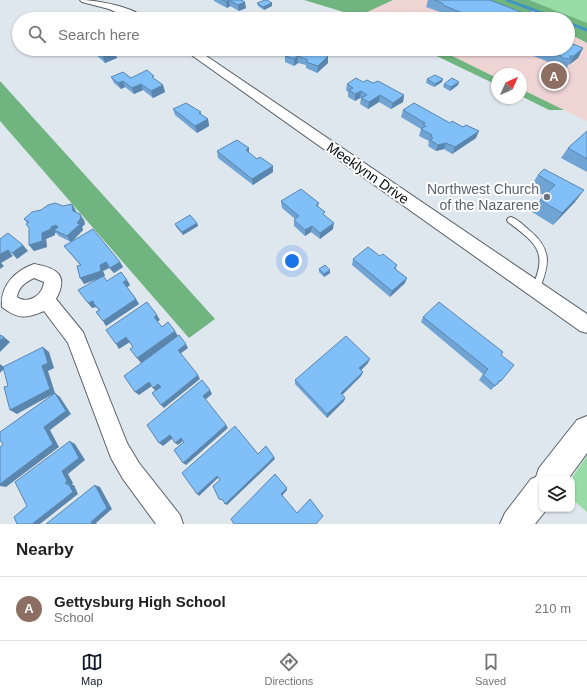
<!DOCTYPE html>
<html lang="en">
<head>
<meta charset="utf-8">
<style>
	:root { --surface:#fff; --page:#f2f2f2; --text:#222; --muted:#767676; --line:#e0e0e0; --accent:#111827 }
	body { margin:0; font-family:Helvetica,sans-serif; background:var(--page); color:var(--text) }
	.controls { position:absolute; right:12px; bottom:12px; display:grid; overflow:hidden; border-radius:8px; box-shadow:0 1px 3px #0004 }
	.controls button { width:36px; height:36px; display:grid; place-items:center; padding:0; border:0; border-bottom:1px solid var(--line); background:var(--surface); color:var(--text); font:20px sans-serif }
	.compass { position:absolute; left:491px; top:68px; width:36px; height:36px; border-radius:50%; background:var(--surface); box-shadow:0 1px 3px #0004; rotate:45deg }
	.you { position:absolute; left:292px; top:261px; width:14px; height:14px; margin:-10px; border:3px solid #fff; border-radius:50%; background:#1a73e8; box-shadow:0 0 0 6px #1a73e833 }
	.badge { display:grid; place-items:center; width:26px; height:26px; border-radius:50%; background:var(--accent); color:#fff; font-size:13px; font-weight:700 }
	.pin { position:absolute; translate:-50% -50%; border:2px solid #fff; box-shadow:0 1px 4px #0006 }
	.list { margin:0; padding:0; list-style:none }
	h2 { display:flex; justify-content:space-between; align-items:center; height:52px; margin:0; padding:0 16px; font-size:17px }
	h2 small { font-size:13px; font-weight:400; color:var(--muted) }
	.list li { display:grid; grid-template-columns:26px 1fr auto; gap:12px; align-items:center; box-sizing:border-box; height:64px; padding:0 16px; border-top:1px solid var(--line) }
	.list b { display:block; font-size:15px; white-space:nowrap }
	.list p { margin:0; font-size:13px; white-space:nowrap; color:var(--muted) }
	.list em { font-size:13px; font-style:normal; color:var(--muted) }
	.icon { flex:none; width:22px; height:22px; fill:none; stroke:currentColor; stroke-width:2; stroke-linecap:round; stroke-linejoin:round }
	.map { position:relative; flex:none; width:587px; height:524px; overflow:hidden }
	.search { position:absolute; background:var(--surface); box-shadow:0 1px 3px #0004; left:12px; right:12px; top:12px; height:44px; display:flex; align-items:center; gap:10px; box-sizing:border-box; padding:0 14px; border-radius:22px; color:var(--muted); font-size:15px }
	.sheet { height:116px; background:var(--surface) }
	nav { display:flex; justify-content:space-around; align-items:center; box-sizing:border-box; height:56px; border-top:1px solid var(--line); background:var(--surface); font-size:11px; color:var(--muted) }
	nav a { display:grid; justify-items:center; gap:2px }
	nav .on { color:var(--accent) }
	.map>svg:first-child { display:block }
</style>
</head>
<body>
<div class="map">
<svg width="587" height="524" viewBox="0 0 587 524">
	<rect width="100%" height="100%" fill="#dfe7ee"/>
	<g fill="#efd4d4">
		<polygon points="393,0 486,0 535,19 376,19 365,13"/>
		<polygon points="568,33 587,43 587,121 521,89 521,74 497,74 497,78 438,49 568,49"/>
	</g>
	<g fill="#98dba6">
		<polygon points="511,0 587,0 587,29 568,19"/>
		<polygon points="587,456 587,512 572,499 571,479"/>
	</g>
	<g fill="#70b47f">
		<polygon points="304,0 393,0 365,13 376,19 359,19 347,13"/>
		<polygon points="486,0 529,0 587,23 587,43 568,33 568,19 535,19"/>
		<polygon points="422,49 438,49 497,78 497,85"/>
		<polygon points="0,81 215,319 189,338 0,121"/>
		<polygon points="521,89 564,110 549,110 521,96"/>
	</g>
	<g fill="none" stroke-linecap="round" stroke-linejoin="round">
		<g stroke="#4196c1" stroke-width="3">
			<polyline points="507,0 558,19"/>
			<polyline points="568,23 587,30"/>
		</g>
		<defs>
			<path id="service" d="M511,217C518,219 523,225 529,230C552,249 550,264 539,290L538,293L535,294L532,293L531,290C548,253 539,245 508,222L507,220L508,218Z"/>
			<g id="minor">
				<path d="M80,0C96,0 135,7 145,19H131L109,9L82,2Z"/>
				<polygon points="183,49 196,49 587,314 587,333 580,331"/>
				<path d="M34,264C57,268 69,275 56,299L83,332L127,443L139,463L180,515L183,524H156L123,479L111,458L68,343L44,311C25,319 18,319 2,307C0,284 17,270 34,264ZM34,278L44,282C43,295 28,305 17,297C18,287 26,282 34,278Z"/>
			</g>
			<polygon id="secondary" points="587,416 587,453 568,479 542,479 542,509 547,509 535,524 500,524 505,513 531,479 536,477 539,468 577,420"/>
		</defs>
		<use href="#service" stroke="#596066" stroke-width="2"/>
		<use href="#minor" stroke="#596066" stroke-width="2"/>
		<use href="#secondary" stroke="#596066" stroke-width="2"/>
		<use href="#service" fill="#fff" fill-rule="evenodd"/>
		<use href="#minor" fill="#fff" fill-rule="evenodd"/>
		<use href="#secondary" fill="#fff" fill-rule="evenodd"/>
	</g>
	<g fill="#6fa4d5">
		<polygon points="214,0 242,0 246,8 239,11 230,6 227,8 214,1"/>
		<polygon points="428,0 490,0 526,14 554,19 451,19 442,15 440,12 426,7"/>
		<polygon points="257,3 272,3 272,6 264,10 258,6"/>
		<polygon points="568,40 570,41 569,43 583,48 578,58 568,65 567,68 557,68 556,65 516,49 568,49"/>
		<polygon points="90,49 111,49 114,51 117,58 105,63"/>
		<polygon points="285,56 328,56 328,63 317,73 306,68 306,65 298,63 294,66 285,62"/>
		<polygon points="111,77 155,79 163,85 165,92 153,98 143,90 134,94 125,87 121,89 114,83"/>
		<polygon points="427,79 442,82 434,87 426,83"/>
		<polygon points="363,82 373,83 404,95 403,102 391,109 379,102 368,109 360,104 361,98 360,98 355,101 348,97 348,92 346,90 347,84"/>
		<polygon points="459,82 458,85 450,91 443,87 444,84"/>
		<polygon points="173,109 201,112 201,114 208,119 209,126 197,133 175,115"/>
		<polygon points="403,110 476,138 452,154 444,149 436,151 428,146 429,143 428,143 429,141 419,136 421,129 401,117"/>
		<polygon points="587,131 587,172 561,158 568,148"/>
		<polygon points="217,151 249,153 257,159 273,166 273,172 253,185 218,158"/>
		<polygon points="544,169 575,202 553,225 532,212 540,200 545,196 530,187 538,175"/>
		<polygon points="281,201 319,203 318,207 325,216 333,229 320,239 311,232 305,236 294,226 294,220 295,219 282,208"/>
		<polygon points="72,204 76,211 76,212 84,220 85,224 82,227 83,230 72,242 120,262 123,267 114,273 109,268 103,271 105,276 103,277 107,281 127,280 130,285 127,287 139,304 106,326 99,311 96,307 92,308 97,279 84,284 80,265 64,246 71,242 59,236 56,233 55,233 55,235 46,239 47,247 34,251 29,245 29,228 27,223 24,219 63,206"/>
		<polygon points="197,223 198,226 183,235 176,227 175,224"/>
		<polygon points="380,256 397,265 396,269 405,283 390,297 352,265 353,259"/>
		<polygon points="319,269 330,273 324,277 319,272"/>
		<polygon points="423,317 501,355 501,381 497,385 496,385 491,390 479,380 483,374 421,322"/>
		<polygon points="368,363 361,370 363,372 361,376 342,395 345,398 344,401 327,418 295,384 295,380"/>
	</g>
	<g fill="#5a86ae">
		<polygon points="229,0 230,6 227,8 226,2"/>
		<polygon points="245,2 246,8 239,11 238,5"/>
		<polygon points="272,3 272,6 264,10 263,7"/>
		<polygon points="583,48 578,58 569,65 574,56"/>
		<polygon points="114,51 117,58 105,63 103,56"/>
		<polygon points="298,56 298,63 294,66 294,59"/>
		<polygon points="328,56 328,63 317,73 318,66"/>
		<polygon points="443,79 442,82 434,87 435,84"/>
		<polygon points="123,81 125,87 121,89 118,83"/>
		<polygon points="459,82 458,85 450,91 451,87"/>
		<polygon points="141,84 143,90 134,94 132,88"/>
		<polygon points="163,85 165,92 153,98 151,91"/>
		<polygon points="361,91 360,98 355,101 355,94"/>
		<polygon points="380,95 379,102 368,109 369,102"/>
		<polygon points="404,95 403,102 391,109 393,103"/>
		<polygon points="208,119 209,126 197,133 195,126"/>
		<polygon points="479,131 476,138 452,154 455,147"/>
		<polygon points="446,143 444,149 436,151 438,145"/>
		<polygon points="249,148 249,154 246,150"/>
		<polygon points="273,166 273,172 253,185 252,179"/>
		<polygon points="584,190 575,202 553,225 562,213"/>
		<polygon points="72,204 76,211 77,217 73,211"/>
		<polygon points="80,214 84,220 85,224 82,227 83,230 71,242 67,236 77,223"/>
		<polygon points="197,223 198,226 183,235 182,232"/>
		<polygon points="334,223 333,229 320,239 320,233"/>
		<polygon points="56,225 60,231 54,230 56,233 55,233 55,235 46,239 47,247 34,251 29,245 42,233 51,227"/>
		<polygon points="312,226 311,232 305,236 305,230"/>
		<polygon points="23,245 28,251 17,259 12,253"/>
		<polygon points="8,250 13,256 1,263 4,266 0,269 0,254"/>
		<polygon points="106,262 109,268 103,271 105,276 84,284 80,278"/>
		<polygon points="120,262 123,267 114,273 110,268"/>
		<polygon points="330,270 330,273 324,277 324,274"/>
		<polygon points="407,278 405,283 390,297 392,291"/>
		<polygon points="127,280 130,285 126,288 123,282"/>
		<polygon points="136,299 139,304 106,326 103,321"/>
		<polygon points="93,301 94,304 96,307 92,308 88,303"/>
		<polygon points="157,315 160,320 157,322 154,317"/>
		<polygon points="175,331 178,336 141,363 137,358"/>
		<polygon points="4,337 10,342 0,352 0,341"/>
		<polygon points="126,337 130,342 119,349 116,344"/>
		<polygon points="186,344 188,348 180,354 178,350"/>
		<polygon points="43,347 49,352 54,368 48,371 55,393 60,397 71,414 50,430 59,447 6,487 0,486 0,484 44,427 55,393 17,414 10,410 42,366"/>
		<polygon points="370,359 368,363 358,373 359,368"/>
		<polygon points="0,364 5,368 0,373"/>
		<polygon points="363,372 361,376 340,397 341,393"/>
		<polygon points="198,375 200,379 164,408 161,405"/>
		<polygon points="149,382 152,386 139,395 135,392"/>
		<polygon points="158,384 162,388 156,392 153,388"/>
		<polygon points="210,390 212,394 205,400 203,396"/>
		<polygon points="345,398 344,401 327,418 327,414"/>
		<polygon points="226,425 228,428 186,465 183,463"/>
		<polygon points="170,435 173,438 163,446 159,443"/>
		<polygon points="181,438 183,441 178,445 175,443"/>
		<polygon points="70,441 75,444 85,460 68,474 73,483 72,485 74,485 78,494 40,524 32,524 67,485 62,471"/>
		<polygon points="274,457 275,459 227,505 225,504"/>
		<polygon points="217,476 218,478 199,496 197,494"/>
		<polygon points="95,485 100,487 112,509 96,523 97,524 92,524 91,522"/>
		<polygon points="287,488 287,490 282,496 281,494"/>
	</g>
	<g fill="#81bff8" stroke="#5a86ae">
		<polygon points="223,0 241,0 245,2 238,5 229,0 226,2"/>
		<polygon points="265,0 267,0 272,3 263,7 257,3"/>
		<polygon points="434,0 490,0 526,14 532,10 554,18 553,19 478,19 445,6 442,3"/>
		<polygon points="256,14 264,19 245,19"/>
		<polygon points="568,40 570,41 568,42 583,48 574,56 569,56 572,59 562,58 561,56 544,49 568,49"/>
		<polygon points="94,49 111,49 114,51 103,56"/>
		<polygon points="293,49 304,49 328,56 318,66 306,62 308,60 298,56 294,59 285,56"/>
		<polygon points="147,70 154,76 152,77 163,85 151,91 141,84 132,88 123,81 118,83 111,77 123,72 131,78"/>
		<polygon points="435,75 443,79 435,84 427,79"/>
		<polygon points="356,78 363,82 367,80 373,83 378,81 404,95 393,103 380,95 369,102 361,98 367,95 361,91 355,94 349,90 353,88 347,84"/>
		<polygon points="452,78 459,82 451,87 444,84"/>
		<polygon points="186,103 201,112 199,113 208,119 195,126 173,109"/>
		<polygon points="414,103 450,123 452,121 463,127 466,125 479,131 455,147 446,143 438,145 430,140 433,138 430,136 432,135 421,129 426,126 423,124 425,123 403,110"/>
		<polygon points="587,131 587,159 568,148"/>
		<polygon points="237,140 249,148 246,150 257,159 260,157 273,166 252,179 217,151"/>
		<polygon points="544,169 584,190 562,213 540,200 555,185 538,175"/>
		<polygon points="301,189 319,203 316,205 325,212 323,214 334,223 320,233 312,226 305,230 294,220 299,216 281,201"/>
		<polygon points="55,203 63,206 72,204 73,211 80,214 81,218 77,223 80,224 67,236 54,230 58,227 56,225 51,227 51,229 42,233 42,241 29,245 29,228 26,224 29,222 24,219 32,212 41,210 48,205"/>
		<polygon points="190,215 197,223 182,232 175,224"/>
		<polygon points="93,229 120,262 110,268 106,262 100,265 101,271 80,278 77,266 81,265 64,246"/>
		<polygon points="8,233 23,245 12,253 8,250 0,254 0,239"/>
		<polygon points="368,247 380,256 383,254 397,265 394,268 407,278 392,291 353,259"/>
		<polygon points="325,265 330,270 324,274 319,269"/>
		<polygon points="121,272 127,280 123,282 136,299 103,321 96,312 100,310 94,304 93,301 88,303 78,290 103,276 107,281"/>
		<polygon points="147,302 157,315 154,317 162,327 168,322 175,331 137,358 130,349 133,347 126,337 116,344 106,330"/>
		<polygon points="439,302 503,352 501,355 514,365 501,381 500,380 495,386 483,375 488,369 423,317"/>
		<polygon points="0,335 4,337 0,341"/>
		<polygon points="179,335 186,344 178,350 198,375 161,405 152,393 161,387 158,384 153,388 149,382 135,392 124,376"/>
		<polygon points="346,336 370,359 359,368 363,372 341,393 345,398 327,414 295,380"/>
		<polygon points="43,347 48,363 42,366 50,389 10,410 4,387 8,386 3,367"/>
		<polygon points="202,380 210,390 203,396 226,425 183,463 174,450 184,442 181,438 175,443 170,435 159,443 147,425"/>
		<polygon points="55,393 66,411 44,427 53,444 0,484 0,447 3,445 0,440 0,432"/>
		<polygon points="235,426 258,454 266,446 274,457 225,504 223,500 219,499 213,486 220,480 217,476 197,494 182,473"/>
		<polygon points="70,441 79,458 62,471 67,481 65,483 67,485 68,483 73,492 32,524 17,524 14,517 27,506 15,482"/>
		<polygon points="275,474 287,488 281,494 297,513 310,499 323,516 316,524 234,524 231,519"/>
		<polygon points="95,485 107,508 91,522 92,524 46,524"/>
	</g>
	<circle fill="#6b7280" stroke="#fff" stroke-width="1.5" cx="547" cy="197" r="4"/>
	<g text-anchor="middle" stroke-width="4" stroke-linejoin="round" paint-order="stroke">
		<g font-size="14" fill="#0b0e10" stroke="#fff">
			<text transform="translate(368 173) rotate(35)" y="5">Meeklynn Drive</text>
		</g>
		<g font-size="14" fill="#5b616d" stroke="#fff" text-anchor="end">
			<text x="539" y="194">Northwest Church<tspan x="539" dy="16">of the Nazarene</tspan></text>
		</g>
	</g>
</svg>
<div class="controls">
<button><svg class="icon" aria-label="layers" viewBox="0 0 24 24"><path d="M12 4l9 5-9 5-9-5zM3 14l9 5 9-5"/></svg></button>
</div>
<svg class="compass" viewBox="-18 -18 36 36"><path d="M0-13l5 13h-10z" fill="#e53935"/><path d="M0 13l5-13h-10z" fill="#767676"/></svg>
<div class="you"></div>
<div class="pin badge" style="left:554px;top:76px;background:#8d6e63">A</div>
<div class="search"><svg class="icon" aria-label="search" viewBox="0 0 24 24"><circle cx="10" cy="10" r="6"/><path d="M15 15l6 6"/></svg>Search here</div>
</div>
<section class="sheet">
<h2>Nearby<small></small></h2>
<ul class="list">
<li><span class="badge" style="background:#8d6e63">A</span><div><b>Gettysburg High School</b><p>School</p></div><em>210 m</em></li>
</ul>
</section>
<nav>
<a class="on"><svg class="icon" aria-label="map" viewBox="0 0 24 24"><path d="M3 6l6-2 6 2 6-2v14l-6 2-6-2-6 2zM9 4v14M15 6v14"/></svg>Map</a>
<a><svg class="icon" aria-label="directions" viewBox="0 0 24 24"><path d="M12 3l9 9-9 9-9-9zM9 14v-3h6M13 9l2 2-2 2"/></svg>Directions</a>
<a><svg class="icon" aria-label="saved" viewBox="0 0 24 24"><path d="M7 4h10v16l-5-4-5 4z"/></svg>Saved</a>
</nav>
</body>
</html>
